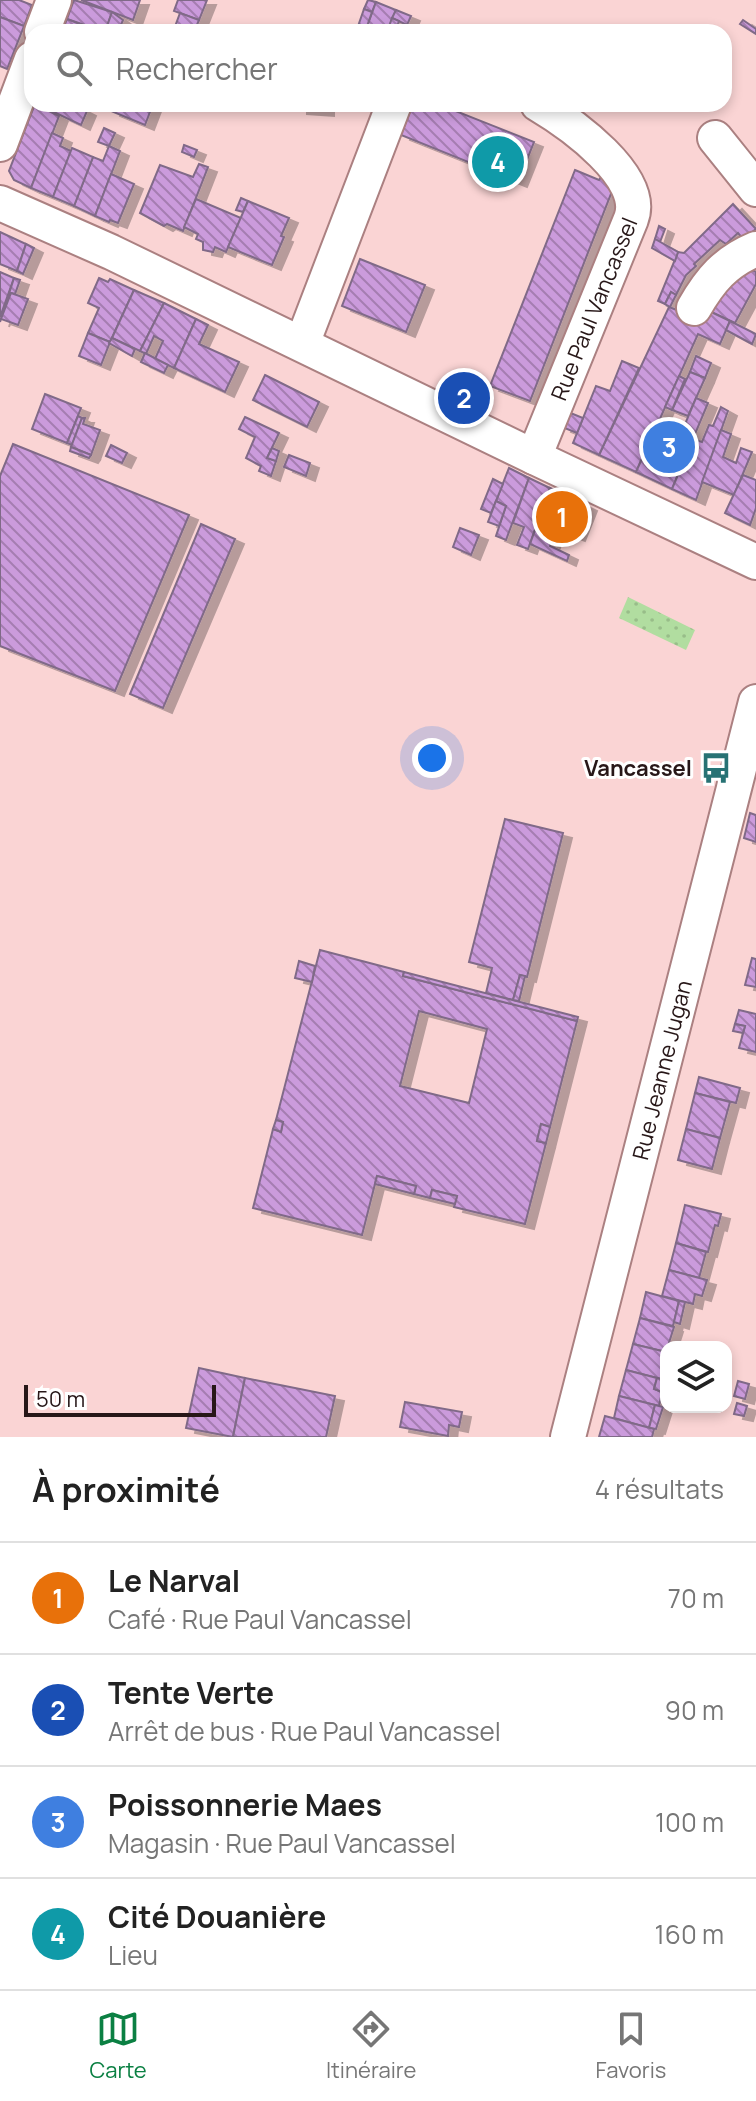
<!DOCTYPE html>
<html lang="fr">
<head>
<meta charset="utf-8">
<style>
	:root { --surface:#fff; --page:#f2f2f2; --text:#222; --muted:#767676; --line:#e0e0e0; --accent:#0b8043 }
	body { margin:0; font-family:Manrope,sans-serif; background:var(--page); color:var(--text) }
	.controls { position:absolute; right:24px; bottom:24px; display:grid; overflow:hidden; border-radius:16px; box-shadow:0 4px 12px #0003 }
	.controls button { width:72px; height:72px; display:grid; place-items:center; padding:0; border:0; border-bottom:2px solid var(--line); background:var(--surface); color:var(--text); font:40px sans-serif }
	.scale { position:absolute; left:24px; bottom:20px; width:192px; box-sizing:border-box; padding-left:8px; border:4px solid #271718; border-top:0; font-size:22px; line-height:28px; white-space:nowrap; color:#271718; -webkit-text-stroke:6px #fff; paint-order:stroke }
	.you { position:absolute; left:432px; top:758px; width:28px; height:28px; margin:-20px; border:6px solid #fff; border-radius:50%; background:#1a73e8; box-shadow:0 0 0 12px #1a73e833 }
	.badge { display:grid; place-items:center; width:52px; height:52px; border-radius:50%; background:var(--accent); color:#fff; font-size:26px; font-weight:700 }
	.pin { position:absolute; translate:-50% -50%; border:4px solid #fff; box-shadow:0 2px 8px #0006 }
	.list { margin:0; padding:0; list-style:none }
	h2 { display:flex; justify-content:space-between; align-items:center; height:104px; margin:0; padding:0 32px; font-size:34px }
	h2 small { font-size:26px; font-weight:400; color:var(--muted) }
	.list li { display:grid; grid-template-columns:52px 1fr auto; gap:24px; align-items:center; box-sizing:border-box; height:112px; padding:0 32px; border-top:2px solid var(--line) }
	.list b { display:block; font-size:30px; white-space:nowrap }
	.list p { margin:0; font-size:26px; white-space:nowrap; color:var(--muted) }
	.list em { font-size:26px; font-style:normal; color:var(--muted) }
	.icon { flex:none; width:44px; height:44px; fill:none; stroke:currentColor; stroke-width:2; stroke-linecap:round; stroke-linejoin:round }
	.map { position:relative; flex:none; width:756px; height:1437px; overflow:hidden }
	.search { position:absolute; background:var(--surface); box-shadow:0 4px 12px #0003; left:24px; right:24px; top:24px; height:88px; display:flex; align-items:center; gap:20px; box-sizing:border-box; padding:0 28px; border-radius:24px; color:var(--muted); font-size:30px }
	.sheet { height:552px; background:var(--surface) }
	nav { display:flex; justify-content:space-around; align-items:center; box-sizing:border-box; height:112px; border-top:2px solid var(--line); background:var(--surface); font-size:22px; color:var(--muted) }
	nav a { display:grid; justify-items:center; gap:4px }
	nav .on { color:var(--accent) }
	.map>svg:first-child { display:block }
</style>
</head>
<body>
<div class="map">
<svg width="756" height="1437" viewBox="0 0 756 1437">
	<defs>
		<pattern id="grass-dots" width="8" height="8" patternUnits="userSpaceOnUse" patternTransform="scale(2)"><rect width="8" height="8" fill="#b1dda0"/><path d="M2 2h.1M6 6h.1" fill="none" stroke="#98bd89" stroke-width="1.8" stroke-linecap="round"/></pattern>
		<pattern id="building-back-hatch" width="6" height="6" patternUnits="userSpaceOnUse" patternTransform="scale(2)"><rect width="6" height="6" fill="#cb9bdc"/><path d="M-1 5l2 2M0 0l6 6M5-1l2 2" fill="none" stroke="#a57db1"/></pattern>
		<filter id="shadow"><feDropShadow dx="9" dy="5" stdDeviation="0" flood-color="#0004"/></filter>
	</defs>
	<rect width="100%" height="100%" fill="#fad4d4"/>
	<polygon fill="url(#grass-dots)" points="628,597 695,630 686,650 619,618"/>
	<g fill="url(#building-back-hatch)" stroke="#806a88" stroke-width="2" fill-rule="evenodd" filter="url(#shadow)">
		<polygon points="0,0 19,0 32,5 24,26 0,17"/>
		<polygon points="74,0 112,12 105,32 67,19"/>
		<polygon points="81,0 140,0 133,20"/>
		<polygon points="178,0 207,0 199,20 174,11"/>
		<polygon points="368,0 376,2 372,12 364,9"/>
		<polygon points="376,2 396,10 387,32 365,32"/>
		<polygon points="364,9 372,12 365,32 356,32"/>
		<polygon points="396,10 411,16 407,25 392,18"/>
		<polygon points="112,12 123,20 118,32 105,32"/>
		<polygon points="180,13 199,20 194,32 173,32"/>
		<polygon points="0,17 24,26 7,69 0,66"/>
		<polygon points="392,18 399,21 395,32 387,32"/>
		<polygon points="67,19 100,32 62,32"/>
		<polygon points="743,20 756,29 756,34 740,24"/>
		<polygon points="35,104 59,116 31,188 14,180 9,171"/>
		<polygon points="37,104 80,104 79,107 87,111 81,125"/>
		<polygon points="113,104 153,104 145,125 111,111"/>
		<polygon points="298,104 325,104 325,111 298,109"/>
		<polygon points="413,104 438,104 534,142 518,182 401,135"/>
		<polygon points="104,128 115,133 109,146 98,142"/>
		<polygon points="52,133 63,138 60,146 71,151 53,197 31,188"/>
		<polygon points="184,145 197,150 194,157 182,152"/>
		<polygon points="109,146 120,151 95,216 74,206 93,157 103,161"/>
		<polygon points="72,148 93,157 74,206 53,197"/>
		<polygon points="199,164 208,167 183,231 167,224 164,226 140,213 160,165 193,177"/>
		<polygon points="575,170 599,180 601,177 614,186 530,401 490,386"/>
		<polygon points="111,174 134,184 118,223 110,220 109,222 95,216"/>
		<polygon points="241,198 248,201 243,212 236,210"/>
		<polygon points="196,199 241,218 226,252 215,247 213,252 203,250 203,242 196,239 198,234 184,227"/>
		<polygon points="248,201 289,218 281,236 284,237 272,265 228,247"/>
		<polygon points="733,204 756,229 743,239 738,233 726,244 720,240 694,264 696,266 686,275 676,295 671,292 665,304 658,301 678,252 684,253"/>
		<polygon points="659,226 665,229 660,242 655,239"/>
		<polygon points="0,232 26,244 17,271 0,264"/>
		<polygon points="655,239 678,252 675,261 652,248"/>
		<polygon points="26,244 34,248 23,274 17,271"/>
		<polygon points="360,259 425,285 406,332 342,306"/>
		<polygon points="741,264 756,272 756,284 735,323 707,310"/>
		<polygon points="0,272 14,278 0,317"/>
		<polygon points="14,278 20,280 15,294 11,293 0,322"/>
		<polygon points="99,278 108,282 110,279 134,290 110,342 88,333 99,308 88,303"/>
		<polygon points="134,290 164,303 140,351 112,338"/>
		<polygon points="671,292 676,295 670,307 665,304"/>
		<polygon points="11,293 28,299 18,325 1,319"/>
		<polygon points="164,303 196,319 174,368 155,359 163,341 154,336 146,354 140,351"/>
		<polygon points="669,307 702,320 707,310 730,321 720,344 698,334 636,472 599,455"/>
		<polygon points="196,319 208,325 199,344 239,362 225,392 174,368"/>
		<polygon points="730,321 756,334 752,344 726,330"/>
		<polygon points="88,333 110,342 101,365 79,356"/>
		<polygon points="112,338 135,349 132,356 109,343"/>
		<polygon points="145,353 168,365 164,373 141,362"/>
		<polygon points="696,356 711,363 705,378 690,372"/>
		<polygon points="622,361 639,368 599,455 573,443 596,386 610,391"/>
		<polygon points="690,372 705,378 688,416 672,410"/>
		<polygon points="265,375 319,402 307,427 253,400"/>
		<polygon points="679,376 685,379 672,410 665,407"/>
		<polygon points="45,394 81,408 67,443 32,429"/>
		<polygon points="696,398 708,403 672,489 636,472 652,436 663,441 671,423 683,429"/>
		<polygon points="721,407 728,411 696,500 672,489 693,439 702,442 709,425 713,426"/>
		<polygon points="568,412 583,418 577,433 562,427"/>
		<polygon points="78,416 82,418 72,445 67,443"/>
		<polygon points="245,417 279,433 267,458 276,461 271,476 259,471 261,466 246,458 255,437 239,429"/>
		<polygon points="82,418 85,418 83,424 100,430 91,455 71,447"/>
		<polygon points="721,430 731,434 723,457 736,463 741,448 752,452 734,495 702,482"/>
		<polygon points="13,444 189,515 115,691 0,646 0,476"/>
		<polygon points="111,445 127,453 122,463 106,456"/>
		<polygon points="71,447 91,455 89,458 70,451"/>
		<polygon points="272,448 279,451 276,461 267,458"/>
		<polygon points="289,455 310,463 306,476 284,467"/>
		<polygon points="509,468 529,478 506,540 496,536 506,506 496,501"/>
		<polygon points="743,475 756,480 756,508 750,525 725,513"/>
		<polygon points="529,478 550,488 528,549 517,545 524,527 513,523"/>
		<polygon points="493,479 503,484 491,513 481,509"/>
		<polygon points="550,488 588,506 576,536 556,528 550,546 569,555 567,561 530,544"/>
		<polygon points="496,501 506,506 499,526 488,522"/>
		<polygon points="201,524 235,539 163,708 130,694"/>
		<polygon points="460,528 479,535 471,555 453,547"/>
		<polygon points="750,813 756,815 756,842 744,838"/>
		<polygon points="505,819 563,833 527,977 520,975 513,1000 486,993 492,968 469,962"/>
		<path d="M320,950L404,972L403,976L577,1021L550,1127L541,1124L537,1141L546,1143L525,1224L454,1207L457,1196L432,1190L430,1198L414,1194L416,1186L377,1176L362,1235L253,1208L273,1129L281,1132L283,1122L276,1120ZM419,1011L487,1029L469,1103L400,1086Z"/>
		<polygon points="752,958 756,959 756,987 745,985"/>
		<polygon points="299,961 315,966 312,982 295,978"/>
		<polygon points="404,972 578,1017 577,1021 403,976"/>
		<polygon points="520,975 525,976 519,1001 513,1000"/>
		<polygon points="739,1010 756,1014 756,1052 739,1048 745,1026 735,1024"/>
		<polygon points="735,1024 745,1026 743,1033 733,1031"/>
		<polygon points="699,1077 740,1088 736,1103 695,1093"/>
		<polygon points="695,1093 730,1102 720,1138 686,1129"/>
		<polygon points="276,1120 283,1122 281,1132 273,1129"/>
		<polygon points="541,1124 550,1127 546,1143 537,1141"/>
		<polygon points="686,1129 720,1138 712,1169 678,1160"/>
		<polygon points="377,1176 416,1186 414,1194 375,1184"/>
		<polygon points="432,1190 457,1196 455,1204 430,1198"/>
		<polygon points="685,1205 721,1214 718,1226 715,1225 708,1252 676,1243"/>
		<polygon points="676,1243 706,1252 699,1278 669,1270"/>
		<polygon points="669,1270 707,1280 702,1296 695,1294 693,1304 662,1296"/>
		<polygon points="646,1292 679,1301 673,1326 640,1318"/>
		<polygon points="679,1301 685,1302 680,1324 674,1322"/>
		<polygon points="640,1318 674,1327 666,1352 633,1344"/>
		<polygon points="633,1344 666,1352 661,1379 626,1370"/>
		<polygon points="666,1357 666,1380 661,1379"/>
		<polygon points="199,1368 245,1378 233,1437 186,1428"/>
		<polygon points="626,1370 657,1378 654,1389 662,1392 659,1406 619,1396"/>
		<polygon points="245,1378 335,1396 326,1437 233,1437"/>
		<polygon points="657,1378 665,1380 662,1392 654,1389"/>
		<polygon points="738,1381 749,1384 745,1399 734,1396"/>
		<polygon points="619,1396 655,1405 649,1428 614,1418"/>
		<polygon points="405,1402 462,1412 459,1427 449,1425 448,1436 400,1427"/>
		<polygon points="737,1403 747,1406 744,1416 734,1414"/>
		<polygon points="655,1405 663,1407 656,1429 649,1428"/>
		<polygon points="605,1416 654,1429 652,1437 599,1437"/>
	</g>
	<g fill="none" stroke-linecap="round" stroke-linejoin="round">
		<defs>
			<g id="minor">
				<polyline points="42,32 54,0"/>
				<polyline points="715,138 756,189"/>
				<polyline points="0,144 32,59"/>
				<polyline points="0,203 111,252 534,457 756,562"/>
				<path d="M694,308C710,280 725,262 756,249"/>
				<polyline points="302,344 394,104"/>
				<path d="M534,457L631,219C647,177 570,123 538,104"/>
				<polyline points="568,1437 756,702"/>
			</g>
		</defs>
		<use href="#minor" stroke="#ab8081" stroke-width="38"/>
		<use href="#minor" stroke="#fff" stroke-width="34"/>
	</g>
	<defs>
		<symbol id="bus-bare" viewBox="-9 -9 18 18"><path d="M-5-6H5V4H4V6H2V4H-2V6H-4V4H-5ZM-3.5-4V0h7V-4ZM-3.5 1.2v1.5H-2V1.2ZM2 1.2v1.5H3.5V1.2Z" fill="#277274" stroke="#fff" stroke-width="2.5" paint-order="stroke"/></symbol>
	</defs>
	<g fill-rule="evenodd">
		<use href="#bus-bare" x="694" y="746" width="44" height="44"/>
	</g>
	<g text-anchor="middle" stroke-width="6" stroke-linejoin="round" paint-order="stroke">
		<g font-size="22" fill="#271718" stroke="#fff">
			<text transform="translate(594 309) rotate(-68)" y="8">Rue Paul Vancassel</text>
			<text transform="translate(662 1070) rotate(-76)" y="8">Rue Jeanne Jugan</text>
		</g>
		<g font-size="22" font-weight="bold" fill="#271718" stroke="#fff" text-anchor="end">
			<text x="692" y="776">Vancassel</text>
		</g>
	</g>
</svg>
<div class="controls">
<button><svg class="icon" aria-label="layers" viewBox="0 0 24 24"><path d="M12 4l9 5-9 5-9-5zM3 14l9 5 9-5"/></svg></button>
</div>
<div class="scale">50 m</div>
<div class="you"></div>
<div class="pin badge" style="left:562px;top:517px;background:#e8710a">1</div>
<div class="pin badge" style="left:464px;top:398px;background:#1a4fb4">2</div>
<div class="pin badge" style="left:669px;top:447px;background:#3f7fe0">3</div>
<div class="pin badge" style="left:498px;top:162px;background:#0f9aa8">4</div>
<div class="search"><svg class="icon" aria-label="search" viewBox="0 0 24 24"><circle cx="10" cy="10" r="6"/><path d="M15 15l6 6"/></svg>Rechercher</div>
</div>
<section class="sheet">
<h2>À proximité<small>4 résultats</small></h2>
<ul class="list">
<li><span class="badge" style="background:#e8710a">1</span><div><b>Le Narval</b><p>Café · Rue Paul Vancassel</p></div><em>70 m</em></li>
<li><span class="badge" style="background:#1a4fb4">2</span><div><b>Tente Verte</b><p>Arrêt de bus · Rue Paul Vancassel</p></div><em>90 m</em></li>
<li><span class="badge" style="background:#3f7fe0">3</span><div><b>Poissonnerie Maes</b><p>Magasin · Rue Paul Vancassel</p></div><em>100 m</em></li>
<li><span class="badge" style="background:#0f9aa8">4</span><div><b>Cité Douanière</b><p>Lieu</p></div><em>160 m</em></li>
</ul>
</section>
<nav>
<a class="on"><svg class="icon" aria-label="map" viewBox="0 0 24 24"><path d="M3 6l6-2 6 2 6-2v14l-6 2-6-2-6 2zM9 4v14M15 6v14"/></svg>Carte</a>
<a><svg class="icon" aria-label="directions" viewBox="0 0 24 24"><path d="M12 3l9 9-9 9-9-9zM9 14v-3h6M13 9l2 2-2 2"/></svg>Itinéraire</a>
<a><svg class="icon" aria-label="saved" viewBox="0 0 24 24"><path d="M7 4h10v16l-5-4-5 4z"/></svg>Favoris</a>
</nav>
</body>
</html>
